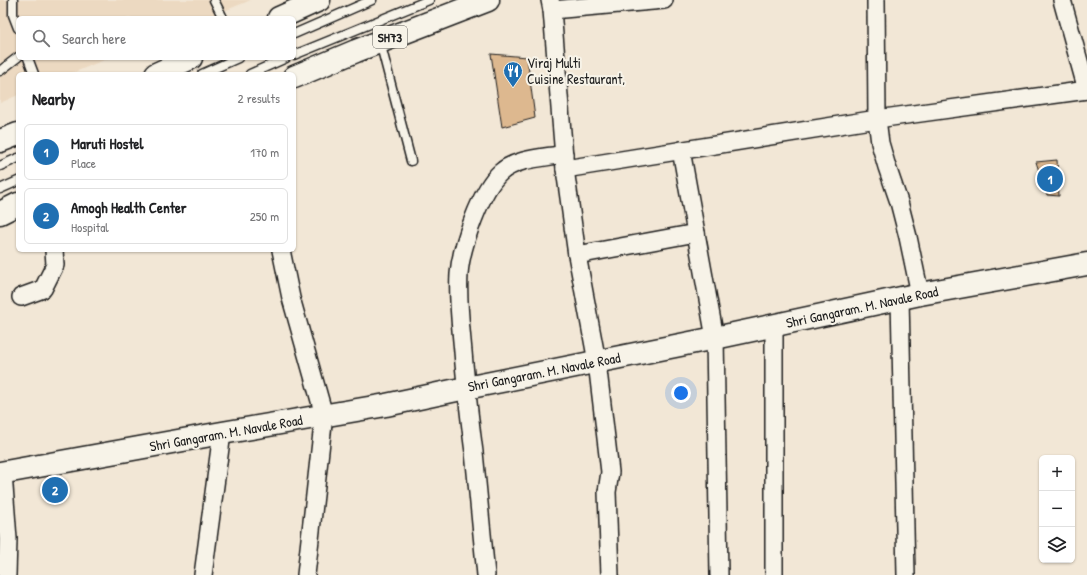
<!DOCTYPE html>
<html lang="en">
<head>
<meta charset="utf-8">
<style>
	:root { --surface:#fff; --page:#f6f6f6; --text:#202124; --muted:#757577; --line:#e0e0e0; --accent:#1f6fb2 }
	body { margin:0; font-family:"Patrick Hand",sans-serif; background:var(--page); color:var(--text) }
	.controls { position:absolute; right:12px; bottom:12px; display:grid; overflow:hidden; border-radius:6px; box-shadow:0 1px 3px #0004 }
	.controls button { width:36px; height:36px; display:grid; place-items:center; padding:0; border:0; border-bottom:1px solid var(--line); background:var(--surface); color:var(--text); font:20px sans-serif }
	.you { position:absolute; left:681px; top:393px; width:14px; height:14px; margin:-10px; border:3px solid #fff; border-radius:50%; background:#1a73e8; box-shadow:0 0 0 6px #1a73e833 }
	.badge { display:grid; place-items:center; width:26px; height:26px; border-radius:50%; background:var(--accent); color:#fff; font-size:13px; font-weight:700 }
	.pin { position:absolute; translate:-50% -50%; border:2px solid #fff; box-shadow:0 1px 4px #0006 }
	.list { margin:0; padding:0; list-style:none }
	h2 { display:flex; justify-content:space-between; align-items:center; height:52px; margin:0; padding:0 16px; font-size:17px }
	h2 small { font-size:13px; font-weight:400; color:var(--muted) }
	.list li { display:grid; grid-template-columns:26px 1fr auto; gap:12px; align-items:center; box-sizing:border-box; height:56px; margin:0 8px 8px; padding:0 8px; border:1px solid var(--line); border-radius:6px }
	.list b { display:block; font-size:15px; white-space:nowrap }
	.list p { margin:0; font-size:13px; white-space:nowrap; color:var(--muted) }
	.list em { font-size:13px; font-style:normal; color:var(--muted) }
	.icon { flex:none; width:22px; height:22px; fill:none; stroke:currentColor; stroke-width:2; stroke-linecap:round; stroke-linejoin:round }
	.map { position:relative; flex:none; width:1087px; height:575px; overflow:hidden }
	.search { position:absolute; background:var(--surface); box-shadow:0 1px 3px #0004; left:16px; top:16px; width:280px; height:44px; display:flex; align-items:center; gap:10px; box-sizing:border-box; padding:0 14px; border-radius:6px; color:var(--muted); font-size:15px }
	.panel { position:absolute; background:var(--surface); box-shadow:0 1px 3px #0004; left:16px; top:72px; width:280px; height:180px; border-radius:6px }
	.map>svg:first-child { display:block }
</style>
</head>
<body>
<div class="map">
<svg width="1087" height="575" viewBox="0 0 1087 575">
	<rect width="100%" height="100%" fill="#f2e7d6"/>
	<filter id="ink" filterUnits="userSpaceOnUse"><feTurbulence type="fractalNoise" baseFrequency=".025" numOctaves="2"/><feDisplacementMap in="SourceGraphic" scale="8" xChannelSelector="R" yChannelSelector="G"/><feConvolveMatrix kernelMatrix="1 2 1 2 8 2 1 2 1" color-interpolation-filters="sRGB"/></filter>
	<g filter="url(#ink)">
		<polygon fill="#ecd9c1" points="0,0 251,0 207,18 18,18 18,58 109,58 70,74 18,74 18,95 0,103"/>
		<g fill="#ddb88f" stroke="#1c1c1c">
			<polygon points="491,54 527,57 535,118 502,127"/>
			<polygon points="1057,160 1059,196 1047,195 1036,162"/>
		</g>
		<g fill="none" stroke-linecap="round" stroke-linejoin="round">
			<defs>
				<g id="service">
					<polyline points="13,0 13,15 18,28"/>
					<polyline points="214,0 223,18"/>
					<polyline points="294,34 372,0"/>
					<polyline points="380,42 411,161"/>
					<polyline points="294,55 429,0"/>
					<polyline points="28,58 34,74"/>
					<polyline points="0,71 18,57"/>
					<polyline points="202,74 238,58"/>
					<polyline points="250,74 286,58"/>
					<polyline points="0,166 18,158"/>
					<polyline points="0,189 18,181"/>
				</g>
				<g id="minor">
					<polyline points="550,0 552,10 565,169 577,255 597,362 610,472 607,492 610,575"/>
					<polyline points="876,0 877,119 880,143 887,167 899,202 908,237 920,294"/>
					<polyline points="1062,0 1087,90"/>
					<polyline points="552,10 664,0"/>
					<polyline points="681,150 715,338 719,575"/>
					<polyline points="565,169 877,119 1087,90"/>
					<polyline points="281,250 291,298 324,415 306,575"/>
					<polyline points="577,255 696,233"/>
					<polyline points="21,297 43,289 55,265 54,250"/>
					<polyline points="900,298 906,575"/>
					<polyline points="774,326 774,575"/>
					<polyline points="3,473 8,539 7,575"/>
					<polyline points="203,575 222,433"/>
					<path d="M486,575C482,534 478,493 474,452C470,423 467,394 464,364C462,335 457,304 459,274C461,247 481,189 501,172C517,158 544,158 564,154"/>
				</g>
				<polyline id="secondary" points="0,473 222,433 386,405 466,388 715,338 920,294 1087,264"/>
				<g id="primary">
					<polyline points="279,18 319,0"/>
					<polyline points="156,74 191,58"/>
					<polyline points="294,77 356,51 488,0"/>
					<polyline points="0,141 18,134"/>
					<polyline points="0,213 18,204"/>
				</g>
			</defs>
			<use href="#service" stroke="#1c1c1c" stroke-width="11"/>
			<use href="#minor" stroke="#1c1c1c" stroke-width="20"/>
			<use href="#secondary" stroke="#1c1c1c" stroke-width="25"/>
			<use href="#primary" stroke="#1c1c1c" stroke-width="25"/>
			<use href="#service" stroke="#f7f3e8" stroke-width="8"/>
			<use href="#minor" stroke="#f7f3e8" stroke-width="17"/>
			<use href="#secondary" stroke="#f7f3e8" stroke-width="22"/>
			<use href="#primary" stroke="#f7f3e8" stroke-width="22"/>
		</g>
	</g>
	<defs>
		<symbol id="restaurant-pin" viewBox="-11 -11 22 30"><path d="M0 17L-7.5 6A9.5 9.5 0 1 1 7.5 6Z" fill="#1f6fb2" stroke="#f7f3e8"/><path d="M-5-6h1v4h1v-4h1v4h1v-4h1v5L-1.5 .5V6h-2V.5L-5-1ZM5-6V6H3V1.5H1.5Q1.5-4 5-6Z" fill="#fff"/></symbol>
	</defs>
	<g fill-rule="evenodd">
		<use href="#restaurant-pin" x="502" y="60" width="22" height="30"/>
	</g>
	<g text-anchor="middle" stroke-width="4" stroke-linejoin="round" paint-order="stroke">
		<rect fill="#f7f3e8" stroke="#5e5c59" stroke-width="1" x="373" y="26" width="34" height="22" rx="3"/>
		<g font-size="13" font-weight="bold" fill="#1c1c1c">
			<text x="390" y="42">SH73</text>
		</g>
		<g font-size="14" fill="#1c1c1c" stroke="#f7f3e8" text-anchor="start">
			<text x="527" y="68">Viraj Multi<tspan x="527" dy="16">Cuisine Restaurant,</tspan></text>
		</g>
		<g font-size="14" fill="#1c1c1c" stroke="#f7f3e8">
			<text transform="translate(862 307) rotate(-12)" y="5">Shri Gangaram. M. Navale Road</text>
			<text transform="translate(544 372) rotate(-11)" y="5">Shri Gangaram. M. Navale Road</text>
			<text transform="translate(226 433) rotate(-10)" y="5">Shri Gangaram. M. Navale Road</text>
		</g>
	</g>
</svg>
<div class="controls">
<button>+</button>
<button>−</button>
<button><svg class="icon" aria-label="layers" viewBox="0 0 24 24"><path d="M12 4l9 5-9 5-9-5zM3 14l9 5 9-5"/></svg></button>
</div>
<div class="you"></div>
<div class="pin badge" style="left:1050px;top:179px">1</div>
<div class="pin badge" style="left:55px;top:490px">2</div>
<div class="search"><svg class="icon" aria-label="search" viewBox="0 0 24 24"><circle cx="10" cy="10" r="6"/><path d="M15 15l6 6"/></svg>Search here</div>
<section class="panel">
<h2>Nearby<small>2 results</small></h2>
<ul class="list">
<li><span class="badge">1</span><div><b>Maruti Hostel</b><p>Place</p></div><em>170 m</em></li>
<li><span class="badge">2</span><div><b>Amogh Health Center</b><p>Hospital</p></div><em>250 m</em></li>
</ul>
</section>
</div>
</body>
</html>
